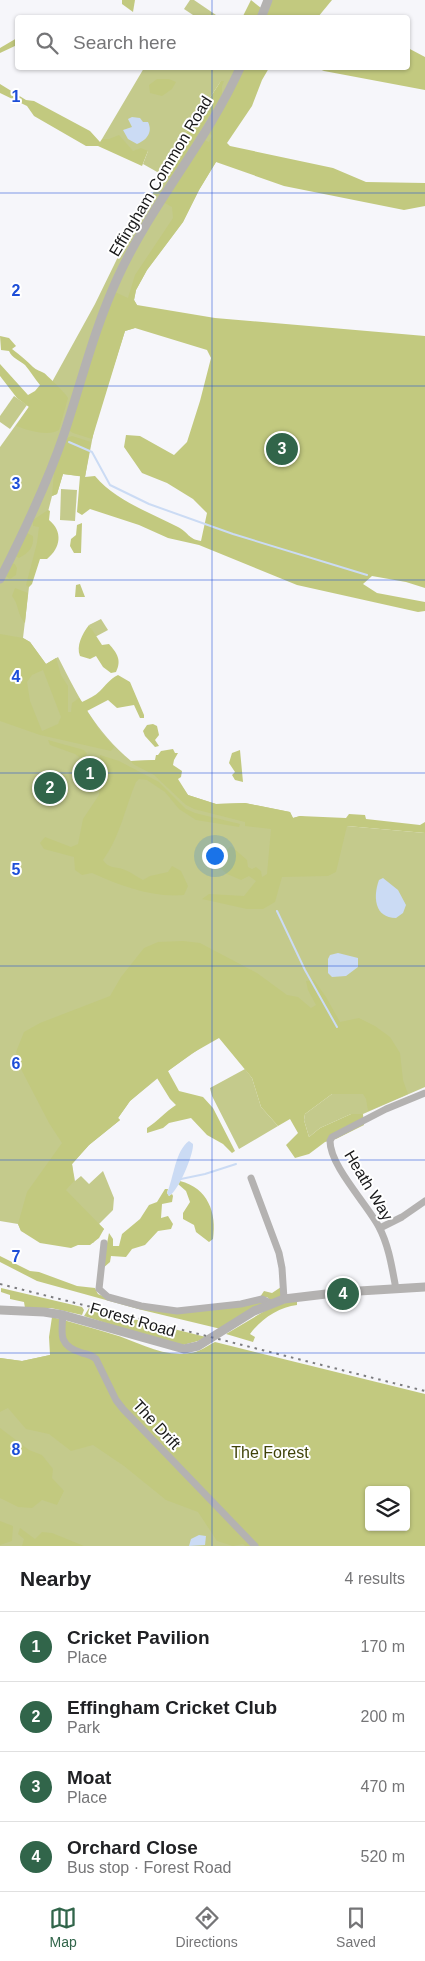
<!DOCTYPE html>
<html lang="en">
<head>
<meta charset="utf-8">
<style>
	:root { --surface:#fff; --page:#f2f2f2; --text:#202124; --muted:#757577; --line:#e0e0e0; --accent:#31654a }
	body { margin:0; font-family:Helvetica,sans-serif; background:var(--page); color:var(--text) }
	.controls { position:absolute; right:15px; bottom:15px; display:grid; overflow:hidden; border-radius:5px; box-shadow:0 1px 4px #0004 }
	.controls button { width:45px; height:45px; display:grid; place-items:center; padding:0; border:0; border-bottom:1px solid var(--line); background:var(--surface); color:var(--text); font:25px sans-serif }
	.you { position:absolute; left:214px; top:855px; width:18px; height:18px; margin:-12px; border:4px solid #fff; border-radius:50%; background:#1a73e8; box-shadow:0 0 0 8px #1a73e833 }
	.badge { display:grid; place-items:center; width:32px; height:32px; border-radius:50%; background:var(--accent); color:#fff; font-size:16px; font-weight:700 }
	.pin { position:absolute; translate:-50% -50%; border:2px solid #fff; box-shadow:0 1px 5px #0006 }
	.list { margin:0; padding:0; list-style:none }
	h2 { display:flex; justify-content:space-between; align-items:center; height:65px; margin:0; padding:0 20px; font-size:21px }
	h2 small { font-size:16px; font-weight:400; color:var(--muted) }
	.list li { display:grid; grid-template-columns:32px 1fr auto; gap:15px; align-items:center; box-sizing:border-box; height:70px; padding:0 20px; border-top:1px solid var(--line) }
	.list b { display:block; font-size:19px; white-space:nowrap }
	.list p { margin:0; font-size:16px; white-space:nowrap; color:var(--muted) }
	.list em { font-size:16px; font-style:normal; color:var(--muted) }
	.icon { flex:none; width:28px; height:28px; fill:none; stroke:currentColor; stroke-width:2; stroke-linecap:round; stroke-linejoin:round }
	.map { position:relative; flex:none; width:425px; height:1546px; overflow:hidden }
	.search { position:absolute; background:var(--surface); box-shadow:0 1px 4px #0004; left:15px; right:15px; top:15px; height:55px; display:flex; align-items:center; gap:12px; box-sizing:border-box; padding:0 18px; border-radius:5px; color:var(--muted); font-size:19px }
	.sheet { height:345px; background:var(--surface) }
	nav { display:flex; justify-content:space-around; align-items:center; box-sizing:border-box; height:70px; border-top:1px solid var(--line); background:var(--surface); font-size:14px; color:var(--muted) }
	nav a { display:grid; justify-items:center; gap:2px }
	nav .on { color:var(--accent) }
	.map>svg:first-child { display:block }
</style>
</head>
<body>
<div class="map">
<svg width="425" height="1546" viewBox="0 0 425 1546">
	<rect width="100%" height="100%" fill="#f6f6fa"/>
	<g fill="#c4ca8c">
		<polygon points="190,0 194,0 216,15 214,17 196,17 184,9"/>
		<path d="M144,68H257L216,162L199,190L183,222L147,270L136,290L134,300L137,305L135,328L125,331L95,425L85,477L63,474L57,494L52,496L29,587L23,638L30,642L46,664L58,657C79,698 95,731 131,761L156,760L176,778L188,795L216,804L245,803L290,812L293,818L300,816L347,826L425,833V1087L363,1114H351L320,1128L309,1137L304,1120L305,1114L332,1094H362L220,1034L158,1078L130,1101L118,1118L120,1120L89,1145L72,1164L75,1181L81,1176L89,1184L103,1171L114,1198L113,1210L99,1224L104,1229L93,1243L21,1231L18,1224L0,1221V447L46,383L52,382L95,304L135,222L156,188L194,134L221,81L207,102L200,118L185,133L182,143L172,157H168L159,173L143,164L148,151L133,152L109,140L102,139Z"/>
		<polygon points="14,396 27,405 10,429 0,422 0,416"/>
		<polygon points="61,489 77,490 75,521 60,520"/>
		<polygon points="101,619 108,630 95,637 89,625"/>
		<polygon points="245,1069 252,1078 261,1107 278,1126 239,1149 212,1096 210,1088"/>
		<polygon points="50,1355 249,1546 0,1546 0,1358 22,1361"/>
	</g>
	<g fill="#c2c97f" fill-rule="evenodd">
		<polygon points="122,0 135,0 133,12 122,4"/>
		<polygon points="251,0 261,8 257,17 242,18"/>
		<polygon points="271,0 332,0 318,17 264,18"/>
		<polygon points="17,38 17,45 0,53 0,48"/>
		<polygon points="408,48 425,57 425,90 324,71 317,68 408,68"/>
		<path d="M243,68H269L262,80L252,106L227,143L230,146L333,168L366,182L425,183V206L404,210L284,186L216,162L199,190L183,222L147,270L136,290L134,300L137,305L215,318L425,336V588L406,582L372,576L363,584L377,593L425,602V611L418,612L297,585L199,545L168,538L139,525L90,509L82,515L77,512L80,476L63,474L57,494L52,496L54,472L67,438L72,436L91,442L85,477L95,476C116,501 149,512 178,527C188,532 188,539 201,541L207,513L193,499L167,483L142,473L124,447L126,435L140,436L174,455L187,442L200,401L211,358L207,350L135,328L125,331L92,439L73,433L69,430L97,336L115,292L128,298L135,275L173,218L172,207L163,202L204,140L209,142L212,136L209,132Z"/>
		<polygon points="157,79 169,79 176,82 172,89 162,96 150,93 149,85"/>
		<polygon points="221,81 224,81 222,86 222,95 172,177 164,176 159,173 168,157 172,157 182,143 185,133 199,118 207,102"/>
		<polygon points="0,84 26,100 34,101 90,131 100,142 102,139 109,139 119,135 133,151 141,148 148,151 142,166 98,146 86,146 34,116 27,106 0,93"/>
		<path d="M0,336L9,338L16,346L12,349C20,355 27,361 33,367C36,370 41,371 44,373C47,375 68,396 68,398L59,430C48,437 27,430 16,426L29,407L17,398L0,376V364L28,395L35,391L40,385C35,379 30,371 25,365C19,360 12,358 9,351L1,350Z"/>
		<path d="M48,510L50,511L49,520C63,531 61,548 47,559H40L32,584L29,587L26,585L37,543L39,527L33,526V520Z"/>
		<polygon points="82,523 81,553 74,553 70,546 71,539 76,535 77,525"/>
		<path d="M27,533L33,536C34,547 29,553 19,558L15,556Z"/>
		<polygon points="12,563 15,564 17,568 16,575 10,579 6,576"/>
		<polygon points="80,584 85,597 75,597 76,585"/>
		<path d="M15,588L28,593L25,623C17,615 19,604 12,596Z"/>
		<path d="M89,625L102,645L109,644C117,653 122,660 116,672L111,673L103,667L96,656L90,659L80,656C76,646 82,634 89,625Z"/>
		<path d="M0,634L23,638L30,642L46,664L56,658L61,675L68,686V712H71L72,703L79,698L82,702C88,699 95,696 100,691C106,685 110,679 118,675L130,682L144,715V718H140L134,705L117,708L108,700L87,711L100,731L114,747L111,751L40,735L0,721ZM43,670L61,717L58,724L42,731L30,701L27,682L32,675Z"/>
		<polygon points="153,724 157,726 159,735 155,740 159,746 155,747 145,736 143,731 147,725"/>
		<polygon points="48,740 84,750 87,754 83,760 75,754 50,745"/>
		<polygon points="173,749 175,753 178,753 174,760 173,765 182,771 181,777 178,779 188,795 216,804 245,803 290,812 293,818 300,816 346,818 349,814 365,815 366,819 420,825 425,822 425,833 347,826 336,872 328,876 282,877 275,902 263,909 247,909 202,899 209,894 244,896 256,881 249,876 241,880 227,874 219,867 222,854 231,846 247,860 248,867 252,869 256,867 261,871 262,877 267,874 271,829 245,826 245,822 194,809 186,805 154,775 133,764 131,761 155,760 156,755 158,755 161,751"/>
		<polygon points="240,750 243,782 235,780 232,775 235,772 229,763 232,753"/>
		<path d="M100,755L119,761L159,782L186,809L195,813L240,824L239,827L196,820L179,809L165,792L147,780L139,779L136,782C125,808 120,837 103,860C108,869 116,866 125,870C131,872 137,877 143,880L150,876L168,872L172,866L181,871L188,886L184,895C153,898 121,886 92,873L82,875L75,870L74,857L44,849L40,843L45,837L71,847L78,844L83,819L99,795Z"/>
		<path d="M183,941L200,943L257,973L287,995L298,997L311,1008L316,1005L308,990L306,981L314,980L326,997L340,1022L359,1018L375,1026L390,1037L400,1053L403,1080L408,1094L368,1111L366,1099L363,1094H332L305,1114L304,1120L309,1137L320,1128L351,1114H363L364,1125L336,1139L325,1142L309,1154L295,1158L286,1145L298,1133L290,1119L278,1126L261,1107L252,1078L219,1038L191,1054L168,1071L179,1091L203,1097L213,1108L235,1151L232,1153L223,1144L207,1135L191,1118L169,1123L163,1128L147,1133V1128C158,1121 165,1112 176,1105L170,1099L157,1078L130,1101L118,1118L120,1120L89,1145L72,1164L74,1181L66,1190L104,1229L99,1238L90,1245H78L71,1248L40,1243L21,1231L18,1224L27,1192L62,1143L49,1123L21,1069L16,1052L24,1032L40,1023L110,996L121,977L144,948L158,942Z"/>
		<path d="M180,1181C208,1188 217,1213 213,1239L209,1242L196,1232L194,1225L183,1219V1213L190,1202L186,1191L178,1184Z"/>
		<polygon points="165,1189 168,1189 167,1193 169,1196 172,1194 173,1196 172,1202 162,1204 161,1218 168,1216 173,1224 171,1229 158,1231 145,1245 132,1249 126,1257 111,1256 110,1262 102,1269 109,1233 113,1239 113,1246 119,1246 122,1234 140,1219 149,1205 157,1202"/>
		<polygon points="0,1256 30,1271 39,1272 77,1286 95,1288 98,1294 110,1299 172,1313 262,1302 264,1304 221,1329 142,1310 37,1281 0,1262"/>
		<polygon points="281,1287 282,1297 271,1301 267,1297 260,1297 264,1291 272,1293"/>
		<polygon points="1,1288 82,1307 84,1310 82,1315 51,1308 25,1308 24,1302 10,1299 10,1295 1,1292"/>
		<path d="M297,1300V1305C279,1307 261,1319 250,1334L255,1337L253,1342L226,1334L273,1306Z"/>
		<polygon points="89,1308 206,1337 198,1341 183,1345 136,1333 84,1316"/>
		<path d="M52,1317C72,1322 92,1328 112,1334C137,1341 163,1358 190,1353C199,1352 207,1346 215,1342L425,1394V1546H245L243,1544L233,1546L217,1541L198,1512L166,1500L124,1466L93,1445L71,1451L49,1434L26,1429L8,1408L0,1412V1358L22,1361L50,1355L49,1337ZM369,1490H406V1527H369Z"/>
		<polygon points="0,1428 29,1450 42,1455 53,1469 52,1478 64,1491 57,1505 42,1500 32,1508 18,1507 0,1498"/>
		<polygon points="0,1521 13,1526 12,1541 0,1545"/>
		<polygon points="20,1528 35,1539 42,1532 52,1533 84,1546 22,1546 24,1539 18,1534"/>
	</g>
	<g fill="#cbdbf4">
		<path d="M132,117L140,118L143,122H148C153,132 147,140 137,144L128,139L123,130L132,127L128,119Z"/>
		<path d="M383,878L398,890L406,905L403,913L396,918C374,918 373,896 379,880Z"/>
		<polygon points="338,953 358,958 358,967 346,976 332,977 328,973 328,959 330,955"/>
		<path d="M189,1141L193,1144C194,1154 178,1192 169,1196L167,1193C174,1177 175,1151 189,1141Z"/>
		<polygon points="199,1535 206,1536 205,1545 189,1546 191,1539"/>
	</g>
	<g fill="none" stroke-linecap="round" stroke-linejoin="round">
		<g stroke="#cbdbf4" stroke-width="2">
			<polyline points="69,442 92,452 110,485 149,504 233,534 367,575"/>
			<polyline points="277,911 305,970 337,1027"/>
			<polyline points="181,1179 205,1174 236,1164"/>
		</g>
		<g stroke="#b4b2b1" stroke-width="7">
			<polyline points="251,1178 279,1253 282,1268 284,1299"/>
			<polyline points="380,1228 402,1217 425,1201"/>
			<polyline points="104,1243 99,1289 108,1297 141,1306 177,1311 241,1304 262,1299 270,1303"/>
			<path d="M396,1289C392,1268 389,1246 379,1227C367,1204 330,1166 330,1141L332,1137L386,1109L425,1093"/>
			<path d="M63,1315C61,1335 59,1346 82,1353C87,1354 92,1355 96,1359L116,1400L123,1409L255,1546"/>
		</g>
		<g stroke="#b4b2b1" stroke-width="9">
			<polyline points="261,18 268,0"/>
			<path d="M0,579C24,532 47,484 64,434C82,380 94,329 118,277C152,203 207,141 240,68"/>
			<polyline points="0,1310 44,1312 63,1315 184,1349 198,1346 254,1311 284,1299 343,1292 425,1287"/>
		</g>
		<polyline stroke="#7d7d80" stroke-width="2" stroke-dasharray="2.5 5" stroke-linecap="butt" points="0,1284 425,1391"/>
	</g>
	<path fill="none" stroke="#1d4ed8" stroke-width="1" stroke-opacity="0.55" d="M212,0V18M212,68V1546M0,193H425M0,386H425M0,580H425M0,773H425M0,966H425M0,1160H425M0,1353H425"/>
	<g text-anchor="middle" stroke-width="4" stroke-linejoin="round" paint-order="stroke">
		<g font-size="16" fill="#181819" stroke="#fff">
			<text transform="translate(160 176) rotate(-59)" y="6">Effingham Common Road</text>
			<text transform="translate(369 1185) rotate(59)" y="6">Heath Way</text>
			<text transform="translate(133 1319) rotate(16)" y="6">Forest Road</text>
			<text transform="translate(157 1424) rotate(47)" y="6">The Drift</text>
		</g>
		<g font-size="16" fill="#3f4208" stroke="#fff">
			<text x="270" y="1458">The Forest</text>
		</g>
	</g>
	<g font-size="16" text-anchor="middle" font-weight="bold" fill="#1d4ed8" stroke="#fff" stroke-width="4" stroke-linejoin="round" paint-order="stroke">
		<text x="16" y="102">1</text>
		<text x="16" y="296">2</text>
		<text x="16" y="489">3</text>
		<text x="16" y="682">4</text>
		<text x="16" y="875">5</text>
		<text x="16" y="1069">6</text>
		<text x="16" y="1262">7</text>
		<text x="16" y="1455">8</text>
	</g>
</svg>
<div class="controls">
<button><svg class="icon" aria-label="layers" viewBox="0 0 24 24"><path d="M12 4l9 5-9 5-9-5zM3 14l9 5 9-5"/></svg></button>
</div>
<div class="you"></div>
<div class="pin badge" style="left:90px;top:774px">1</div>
<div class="pin badge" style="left:50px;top:788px">2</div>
<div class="pin badge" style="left:282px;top:449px">3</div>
<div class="pin badge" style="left:343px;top:1294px">4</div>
<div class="search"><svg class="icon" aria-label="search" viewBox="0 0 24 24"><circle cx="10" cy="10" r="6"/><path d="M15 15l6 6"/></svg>Search here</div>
</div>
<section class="sheet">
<h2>Nearby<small>4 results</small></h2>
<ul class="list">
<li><span class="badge">1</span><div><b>Cricket Pavilion</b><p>Place</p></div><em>170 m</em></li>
<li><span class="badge">2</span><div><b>Effingham Cricket Club</b><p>Park</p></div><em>200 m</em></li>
<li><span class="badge">3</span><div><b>Moat</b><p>Place</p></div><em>470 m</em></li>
<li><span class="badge">4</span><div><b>Orchard Close</b><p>Bus stop · Forest Road</p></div><em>520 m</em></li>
</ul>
</section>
<nav>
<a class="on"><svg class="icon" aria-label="map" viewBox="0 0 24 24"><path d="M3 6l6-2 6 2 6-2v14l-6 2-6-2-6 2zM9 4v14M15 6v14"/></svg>Map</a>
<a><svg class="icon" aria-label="directions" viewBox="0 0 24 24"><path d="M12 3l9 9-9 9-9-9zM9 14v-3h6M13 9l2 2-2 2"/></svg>Directions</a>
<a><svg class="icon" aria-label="saved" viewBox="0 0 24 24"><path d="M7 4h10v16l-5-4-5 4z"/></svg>Saved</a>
</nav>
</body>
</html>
